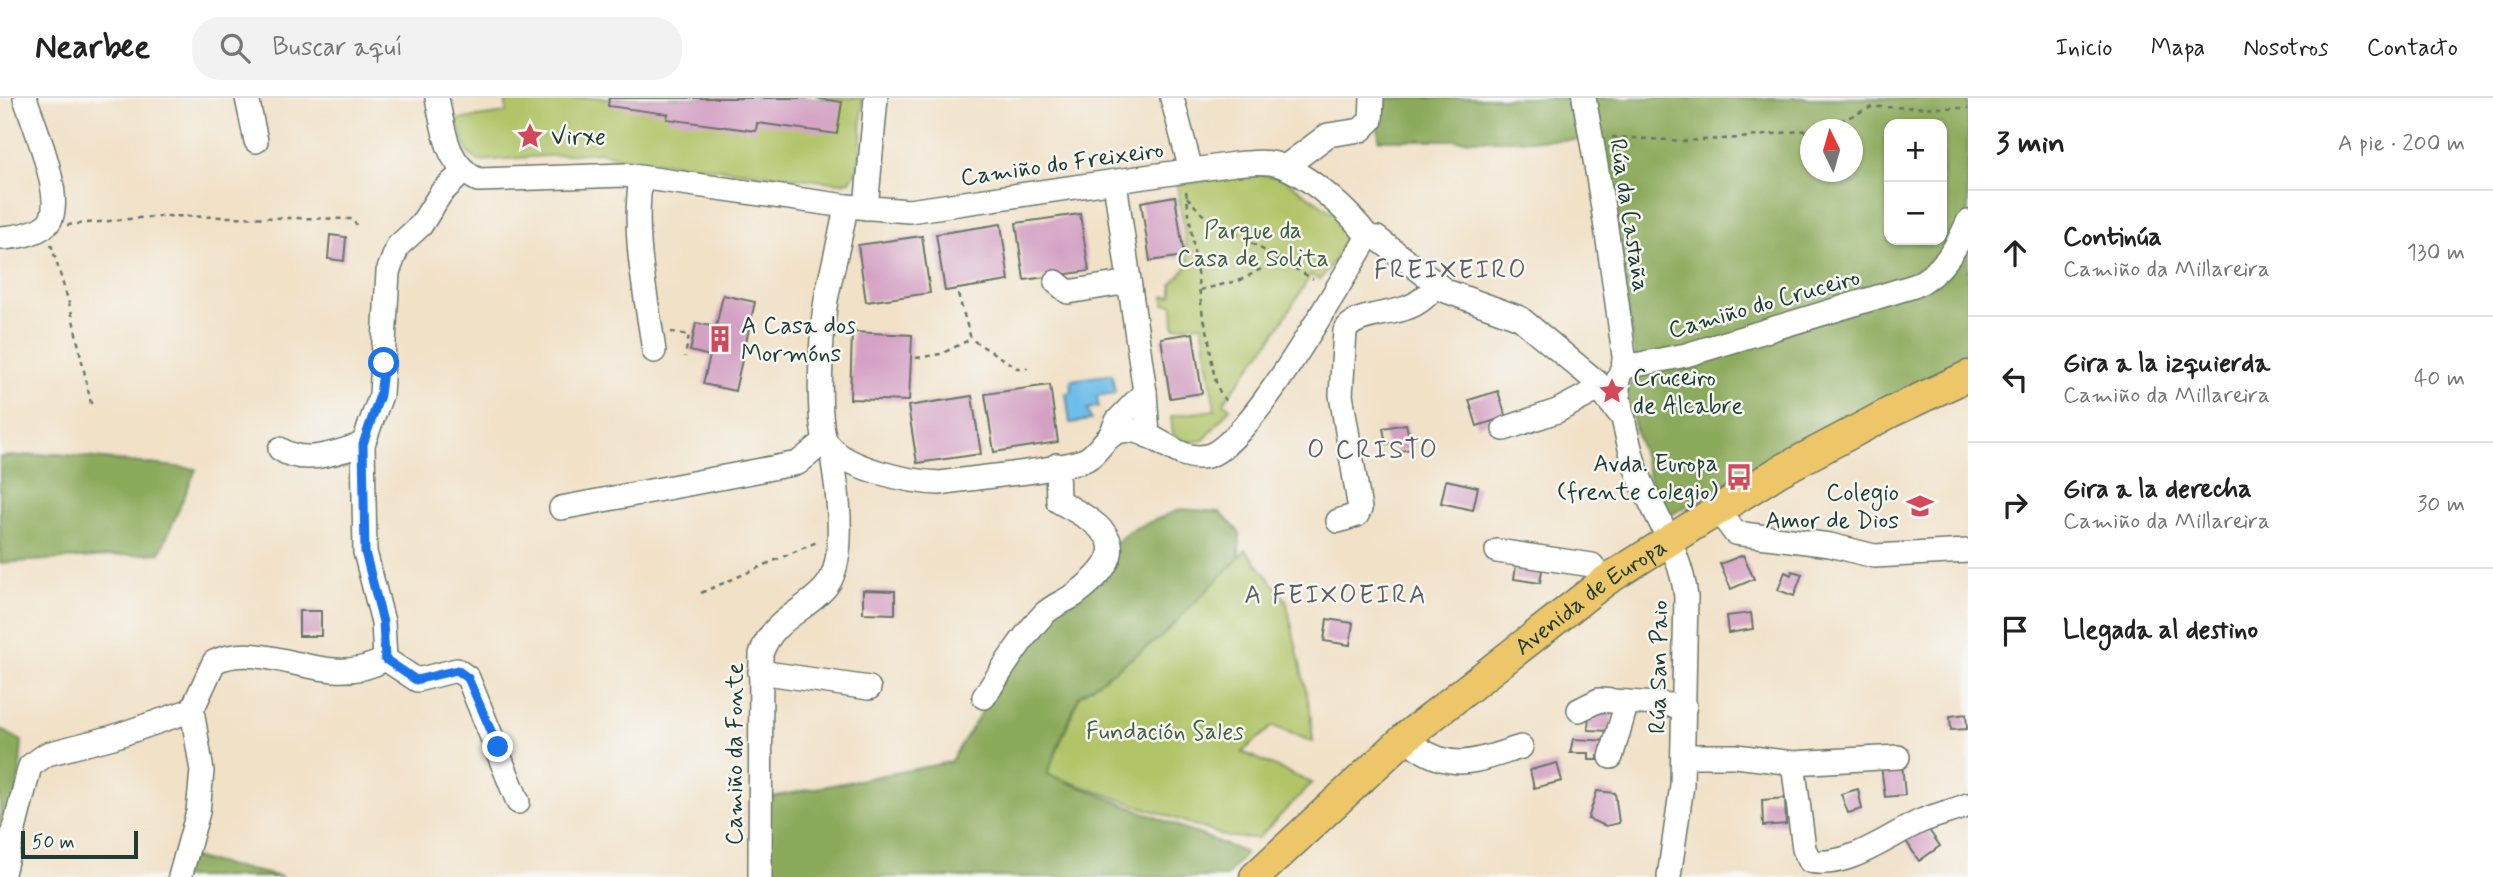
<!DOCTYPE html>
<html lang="es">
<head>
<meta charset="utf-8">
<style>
	:root { --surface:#fff; --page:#f2f2f2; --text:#222; --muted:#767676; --line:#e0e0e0 }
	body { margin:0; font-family:Mynerve,sans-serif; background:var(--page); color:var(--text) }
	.controls { position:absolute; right:21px; top:21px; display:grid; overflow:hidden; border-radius:14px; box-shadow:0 2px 5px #0004 }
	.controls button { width:63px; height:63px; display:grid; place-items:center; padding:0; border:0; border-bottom:2px solid var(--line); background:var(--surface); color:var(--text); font:35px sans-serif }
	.compass { position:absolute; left:1800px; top:21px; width:63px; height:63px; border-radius:50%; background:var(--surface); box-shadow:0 2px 5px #0004; rotate:355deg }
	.scale { position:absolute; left:21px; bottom:18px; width:117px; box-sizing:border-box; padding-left:7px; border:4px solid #1f3d34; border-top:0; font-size:19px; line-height:24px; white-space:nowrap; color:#1f3d34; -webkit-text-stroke:5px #f6f6f2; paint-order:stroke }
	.stop { position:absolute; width:21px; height:21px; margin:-16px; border:5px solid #1a73e8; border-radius:50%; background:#fff }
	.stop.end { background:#1a73e8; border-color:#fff; box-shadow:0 2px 7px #0008 }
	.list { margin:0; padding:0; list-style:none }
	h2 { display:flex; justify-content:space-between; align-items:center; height:91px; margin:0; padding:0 28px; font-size:30px }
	h2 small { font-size:23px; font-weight:400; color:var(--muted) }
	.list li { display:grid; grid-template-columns:46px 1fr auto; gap:21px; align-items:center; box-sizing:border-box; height:126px; padding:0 28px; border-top:2px solid var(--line) }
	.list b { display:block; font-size:26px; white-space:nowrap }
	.list p { margin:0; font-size:23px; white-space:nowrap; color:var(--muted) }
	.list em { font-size:23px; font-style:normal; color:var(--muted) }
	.icon { flex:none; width:38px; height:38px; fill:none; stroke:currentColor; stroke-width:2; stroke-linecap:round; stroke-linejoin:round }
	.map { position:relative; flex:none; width:1968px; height:779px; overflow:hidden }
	header { display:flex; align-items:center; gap:42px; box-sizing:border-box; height:98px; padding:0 35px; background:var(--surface); border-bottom:2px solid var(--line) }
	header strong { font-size:33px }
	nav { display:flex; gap:38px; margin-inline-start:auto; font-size:24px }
	.search { width:490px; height:63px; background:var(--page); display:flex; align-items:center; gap:18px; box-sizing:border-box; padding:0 24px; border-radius:28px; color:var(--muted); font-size:26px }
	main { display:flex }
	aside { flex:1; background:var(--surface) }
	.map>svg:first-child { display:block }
</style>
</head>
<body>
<header>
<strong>Nearbee</strong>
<div class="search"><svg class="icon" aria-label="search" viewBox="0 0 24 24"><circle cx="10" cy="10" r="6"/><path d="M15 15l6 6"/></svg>Buscar aquí</div>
<nav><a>Inicio</a><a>Mapa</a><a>Nosotros</a><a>Contacto</a></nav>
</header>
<main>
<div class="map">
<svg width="1968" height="779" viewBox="0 0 1968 779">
	<rect width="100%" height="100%" fill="#f6f6f2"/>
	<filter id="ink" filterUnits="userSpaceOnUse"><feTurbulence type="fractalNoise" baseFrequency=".0143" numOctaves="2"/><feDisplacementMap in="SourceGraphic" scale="14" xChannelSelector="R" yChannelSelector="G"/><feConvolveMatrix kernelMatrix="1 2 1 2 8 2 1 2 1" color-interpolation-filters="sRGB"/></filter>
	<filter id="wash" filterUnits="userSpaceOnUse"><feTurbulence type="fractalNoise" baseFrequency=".00686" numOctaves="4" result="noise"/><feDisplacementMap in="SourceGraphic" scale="28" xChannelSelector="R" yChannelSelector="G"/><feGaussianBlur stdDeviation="1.57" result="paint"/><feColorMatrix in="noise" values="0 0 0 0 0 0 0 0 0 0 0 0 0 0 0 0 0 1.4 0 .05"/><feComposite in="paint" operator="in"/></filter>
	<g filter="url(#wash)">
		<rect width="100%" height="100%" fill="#f1e1c7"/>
		<g fill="#b1c468" stroke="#68804e" stroke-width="2">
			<polygon points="506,0 862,0 861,46 858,70 850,83 841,85 616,59 599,54 478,63 468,55 456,22 506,15"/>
			<path d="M1257,76L1283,80L1340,120C1355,141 1332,164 1320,182L1311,177L1274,237L1224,304L1230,310L1204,342L1186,345L1173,337L1171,318L1215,312L1202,226L1174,229L1173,206H1164V198H1172V186L1189,166L1177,86Z"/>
			<polygon points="1246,452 1286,502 1310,611 1313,644 1273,628 1242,654 1312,685 1258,740 1228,739 1047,676 1079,598 1161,539"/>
		</g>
		<g fill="#8caa5c" stroke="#567448" stroke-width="2" fill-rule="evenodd">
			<path d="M1377,0H1968V260L1796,344L1671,417L1651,386L1627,300L1635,257L1602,42H1379ZM1889,26H1942V142H1889ZM1811,32H1853V74H1811Z"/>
			<polygon points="58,356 196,371 160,455 0,465 0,359"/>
			<polygon points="1181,411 1220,414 1240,435 1239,460 1161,539 1079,598 1047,676 1246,755 1226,779 764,779 766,700 950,664 1042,519 1128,433"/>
			<polygon points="0,631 22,643 18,693 0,753"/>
			<polygon points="186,758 282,779 180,779"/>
		</g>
		<polygon fill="#71bdea" stroke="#487d8f" stroke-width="2" points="1112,276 1115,295 1097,298 1098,309 1087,311 1091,322 1070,325 1066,295 1072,294 1071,282"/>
		<g id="blocks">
			<g fill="#d4a1c4">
				<polygon points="609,0 815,0 842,4 837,36 757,25 756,33 667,21 668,16 608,8"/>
				<polygon points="1175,98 1184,158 1150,163 1141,104"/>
				<polygon points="1080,116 1089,173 1024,182 1016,125"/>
				<polygon points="1001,126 1009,183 945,193 936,136"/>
				<polygon points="330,137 346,139 344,163 328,161"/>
				<polygon points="922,138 930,195 866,204 858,147"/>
				<polygon points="723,197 755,204 735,293 703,286 710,258 690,253 696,225 716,229"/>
				<polygon points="852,234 912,237 909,303 850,301"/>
				<polygon points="1193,235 1202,295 1170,300 1161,240"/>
				<polygon points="1050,287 1058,344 994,354 985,296"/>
				<polygon points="1498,293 1506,319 1477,328 1469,302"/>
				<polygon points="972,298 981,356 917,365 908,308"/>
				<polygon points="1406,326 1412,351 1394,354 1392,345 1386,346 1383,330"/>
				<polygon points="1446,382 1478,389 1473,412 1441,405"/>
				<polygon points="1743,457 1754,481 1731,491 1720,466"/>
				<polygon points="1517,461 1543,465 1540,485 1514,481"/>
				<polygon points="1792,473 1802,476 1794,498 1778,492 1785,474 1791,477"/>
				<polygon points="863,492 895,493 895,516 863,515"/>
				<rect x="299" y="513" width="22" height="25"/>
				<polygon points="1751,515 1753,531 1728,535 1726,518"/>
				<polygon points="1327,521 1353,525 1350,547 1324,543"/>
				<polygon points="1589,613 1612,614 1611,633 1588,632"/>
				<polygon points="1966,616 1967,631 1951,632 1950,618"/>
				<polygon points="1573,641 1611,643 1610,658 1598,658 1598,662 1589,662 1589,655 1570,655"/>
				<polygon points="1557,665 1562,683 1534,690 1530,672"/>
				<polygon points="1902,666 1905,697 1885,699 1881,668"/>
				<polygon points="1858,691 1862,711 1848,715 1841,696"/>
				<polygon points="1597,693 1615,695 1619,725 1606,728 1588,721"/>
				<polygon points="1785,700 1786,726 1763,728 1762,702"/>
				<polygon points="1927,729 1940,748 1919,763 1906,743"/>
			</g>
		</g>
	</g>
	<g filter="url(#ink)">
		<use href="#blocks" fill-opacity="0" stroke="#687667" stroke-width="2"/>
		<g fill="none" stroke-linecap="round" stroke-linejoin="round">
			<defs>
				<g id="minor">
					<polyline points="247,0 256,43"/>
					<path d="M437,0C444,33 446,66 478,82L625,77L846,108L909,113L1235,66C1249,65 1265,62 1279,67C1309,77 1349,113 1368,139L1377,140L1446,193L1520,220L1598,285L1599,291L1624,321"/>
					<polyline points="1172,0 1191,72"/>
					<path d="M1584,0C1600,85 1613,171 1624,258C1625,269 1620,272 1618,282C1616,293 1627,338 1630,350C1642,403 1680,444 1686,499L1682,687L1669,779"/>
					<polyline points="1285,69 1328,37 1361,32 1371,22 1372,0"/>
					<path d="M641,80C632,139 646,195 654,253"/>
					<polyline points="1115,84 1145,294 1148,338"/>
					<path d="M846,108C841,140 832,170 826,202C822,227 815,327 827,345C845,371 910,384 940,385C982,378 1042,375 1082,363C1098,358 1103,339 1118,334C1151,324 1174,366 1207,358C1249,349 1342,180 1368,139"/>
					<polyline points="866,110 876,0"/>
					<path d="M0,140C15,139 35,137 47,126C68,107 33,24 25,0"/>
					<polyline points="1056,184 1068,194 1129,184"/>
					<path d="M1625,269L1686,257L1914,188C1942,175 1956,151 1968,124"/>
					<polyline points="1504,331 1557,313 1599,291"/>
					<polyline points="1110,338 1117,323 1145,294"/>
					<path d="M280,351C303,368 339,354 363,346"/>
					<polyline points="561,410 798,365 825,343"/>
					<path d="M1338,423L1357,417L1360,411L1341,297L1345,233C1354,216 1389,217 1406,210C1419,206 1428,197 1437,187"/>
					<polyline points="1726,423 1735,435 1830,447 1874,458 1968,453"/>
					<polyline points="1497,453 1592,467 1605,483"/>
					<polyline points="385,561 417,582 457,572 468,580 518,704"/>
					<polyline points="760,574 869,590"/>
					<path d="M984,599C1003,571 1021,540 1044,516C1053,507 1066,503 1076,496C1136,450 1110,431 1058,403L1057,367"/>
					<polyline points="1579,612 1599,602 1685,608"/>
					<path d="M1418,650C1456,675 1481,661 1521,649"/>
					<path d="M1683,658H1736L1793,665L1804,751L1810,763C1847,771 1888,738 1921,723C1936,717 1953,713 1968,707"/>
					<polyline points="1611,659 1627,604"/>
					<polyline points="1793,665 1898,659"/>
					<polyline points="2,779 30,668 47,656 113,639 192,612"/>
					<path d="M180,779L198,714L202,673L192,612L214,564C267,539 327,595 385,561L383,524L365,454L363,346L381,297L388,174L398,148L421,127L441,95L463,74"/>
					<path d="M760,779L761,556C772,522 802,515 824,491C848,467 838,395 833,364L838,358"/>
				</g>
				<g id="major">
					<path id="s1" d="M1255,779L1406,639L1605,483L1778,374L1891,314L1968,278"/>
				</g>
			</defs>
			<use href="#minor" stroke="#687667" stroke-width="26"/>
			<use href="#major" stroke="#687667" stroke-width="33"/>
			<g stroke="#687667" stroke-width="2.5" stroke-dasharray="5 5" stroke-linecap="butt">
				<polyline points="1612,39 1685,43 1740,40 1808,32 1838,24 1872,9 1968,10"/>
				<path d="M1186,93L1203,219C1214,245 1208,285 1227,304"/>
				<polyline points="1187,99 1202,116 1313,181"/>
				<polyline points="67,127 161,118 353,121 356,127"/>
				<polyline points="51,146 71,212 92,310"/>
				<polyline points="1200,192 1241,182 1279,161"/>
				<polyline points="958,196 971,241 1017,270 1028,270"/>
				<polyline points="671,234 689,237 685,259"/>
				<polyline points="916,260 941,256 971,241"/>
				<polyline points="701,495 819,443"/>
			</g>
			<use href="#minor" stroke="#fff" stroke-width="23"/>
			<use href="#major" stroke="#ecc669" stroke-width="30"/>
		</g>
	</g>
	<g fill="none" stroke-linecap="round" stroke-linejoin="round" filter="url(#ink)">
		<polyline stroke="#1a73e8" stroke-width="9" points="384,265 380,297 363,346 365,454 383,524 385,561 416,582 457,572 468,580 498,649"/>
	</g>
	<defs>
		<symbol id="sight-bare" viewBox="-9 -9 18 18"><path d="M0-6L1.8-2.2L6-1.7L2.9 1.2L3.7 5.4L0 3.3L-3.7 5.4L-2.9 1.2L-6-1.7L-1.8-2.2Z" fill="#d1495b" stroke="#f6f6f2" stroke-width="2.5" paint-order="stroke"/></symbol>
		<symbol id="building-bare" viewBox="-9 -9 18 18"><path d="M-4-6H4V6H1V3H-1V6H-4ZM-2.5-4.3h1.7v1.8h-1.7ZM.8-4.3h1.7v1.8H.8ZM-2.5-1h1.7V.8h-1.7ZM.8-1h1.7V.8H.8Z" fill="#d1495b" stroke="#f6f6f2" stroke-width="2.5" paint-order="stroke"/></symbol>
		<symbol id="bus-bare" viewBox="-9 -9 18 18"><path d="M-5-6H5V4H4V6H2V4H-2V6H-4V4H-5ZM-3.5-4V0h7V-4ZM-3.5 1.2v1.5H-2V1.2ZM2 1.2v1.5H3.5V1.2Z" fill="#d1495b" stroke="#f6f6f2" stroke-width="2.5" paint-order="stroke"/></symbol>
		<symbol id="school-bare" viewBox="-9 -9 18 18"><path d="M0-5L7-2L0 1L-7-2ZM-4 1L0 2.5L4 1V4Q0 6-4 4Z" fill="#d1495b" stroke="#f6f6f2" stroke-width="2.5" paint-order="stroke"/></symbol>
	</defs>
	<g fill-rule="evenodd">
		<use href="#sight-bare" x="511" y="19" width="38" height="38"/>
		<use href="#building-bare" x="701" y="222" width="38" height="38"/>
		<use href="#sight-bare" x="1593" y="274" width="38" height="38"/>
		<use href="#bus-bare" x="1720" y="360" width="38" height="38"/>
		<use href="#school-bare" x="1901" y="389" width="38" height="38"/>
	</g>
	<g text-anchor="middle" stroke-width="5" stroke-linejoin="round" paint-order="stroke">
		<g font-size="24" fill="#1f3d34" stroke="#f6f6f2" text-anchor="start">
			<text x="551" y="46">Virxe</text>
			<text x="741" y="235">A Casa dos<tspan x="741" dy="28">Mormóns</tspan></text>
			<text x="1633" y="287">Cruceiro<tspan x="1633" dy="28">de Alcabre</tspan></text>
			<text x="1718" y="373" text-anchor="end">Avda. Europa<tspan x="1718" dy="28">(frente colegio)</tspan></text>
			<text x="1899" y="402" text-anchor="end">Colegio<tspan x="1899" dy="28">Amor de Dios</tspan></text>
		</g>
		<g font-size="24" fill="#1f3d34" stroke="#f6f6f2">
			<text transform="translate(1062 65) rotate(-8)" y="8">Camiño do Freixeiro</text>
			<text transform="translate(1630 117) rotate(81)" y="8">Rúa da Castaña</text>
			<text transform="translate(1764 205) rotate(-16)" y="8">Camiño do Cruceiro</text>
			<text dy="8" stroke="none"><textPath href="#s1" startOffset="438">Avenida de Europa</textPath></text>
			<text transform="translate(1658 569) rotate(-89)" y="8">Rúa San Paio</text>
			<text transform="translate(734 656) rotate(-90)" y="8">Camiño da Fonte</text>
		</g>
		<g font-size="24" fill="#445f41" stroke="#f6f6f2">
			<text x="1253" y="140">Parque da<tspan x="1253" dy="28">Casa de Solita</tspan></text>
			<text x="1165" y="641">Fundación Sales</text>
		</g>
		<g font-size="26" letter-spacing="2" fill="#5e6066" stroke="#f6f6f2">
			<text x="1451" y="180">FREIXEIRO</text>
			<text x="1373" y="360">O CRISTO</text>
			<text x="1336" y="505">A FEIXOEIRA</text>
		</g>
	</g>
</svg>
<div class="controls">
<button>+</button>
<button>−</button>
</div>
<svg class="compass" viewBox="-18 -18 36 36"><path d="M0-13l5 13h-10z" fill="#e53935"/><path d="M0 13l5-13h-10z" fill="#767676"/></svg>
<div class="scale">50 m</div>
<div class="stop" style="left:384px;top:265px"></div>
<div class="stop end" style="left:498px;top:649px"></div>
</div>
<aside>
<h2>3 min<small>A pie · 200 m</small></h2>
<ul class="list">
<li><svg class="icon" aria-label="ahead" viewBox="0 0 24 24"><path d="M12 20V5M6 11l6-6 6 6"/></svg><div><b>Continúa</b><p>Camiño da Millareira</p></div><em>130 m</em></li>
<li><svg class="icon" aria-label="left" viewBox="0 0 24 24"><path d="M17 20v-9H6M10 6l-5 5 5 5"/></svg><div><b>Gira a la izquierda</b><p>Camiño da Millareira</p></div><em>40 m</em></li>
<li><svg class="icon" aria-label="right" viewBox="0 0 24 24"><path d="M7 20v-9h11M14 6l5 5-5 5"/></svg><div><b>Gira a la derecha</b><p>Camiño da Millareira</p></div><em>30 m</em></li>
<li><svg class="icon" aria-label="arrive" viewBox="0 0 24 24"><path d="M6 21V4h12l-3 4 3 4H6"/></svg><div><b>Llegada al destino</b></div></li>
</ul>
</aside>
</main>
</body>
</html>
